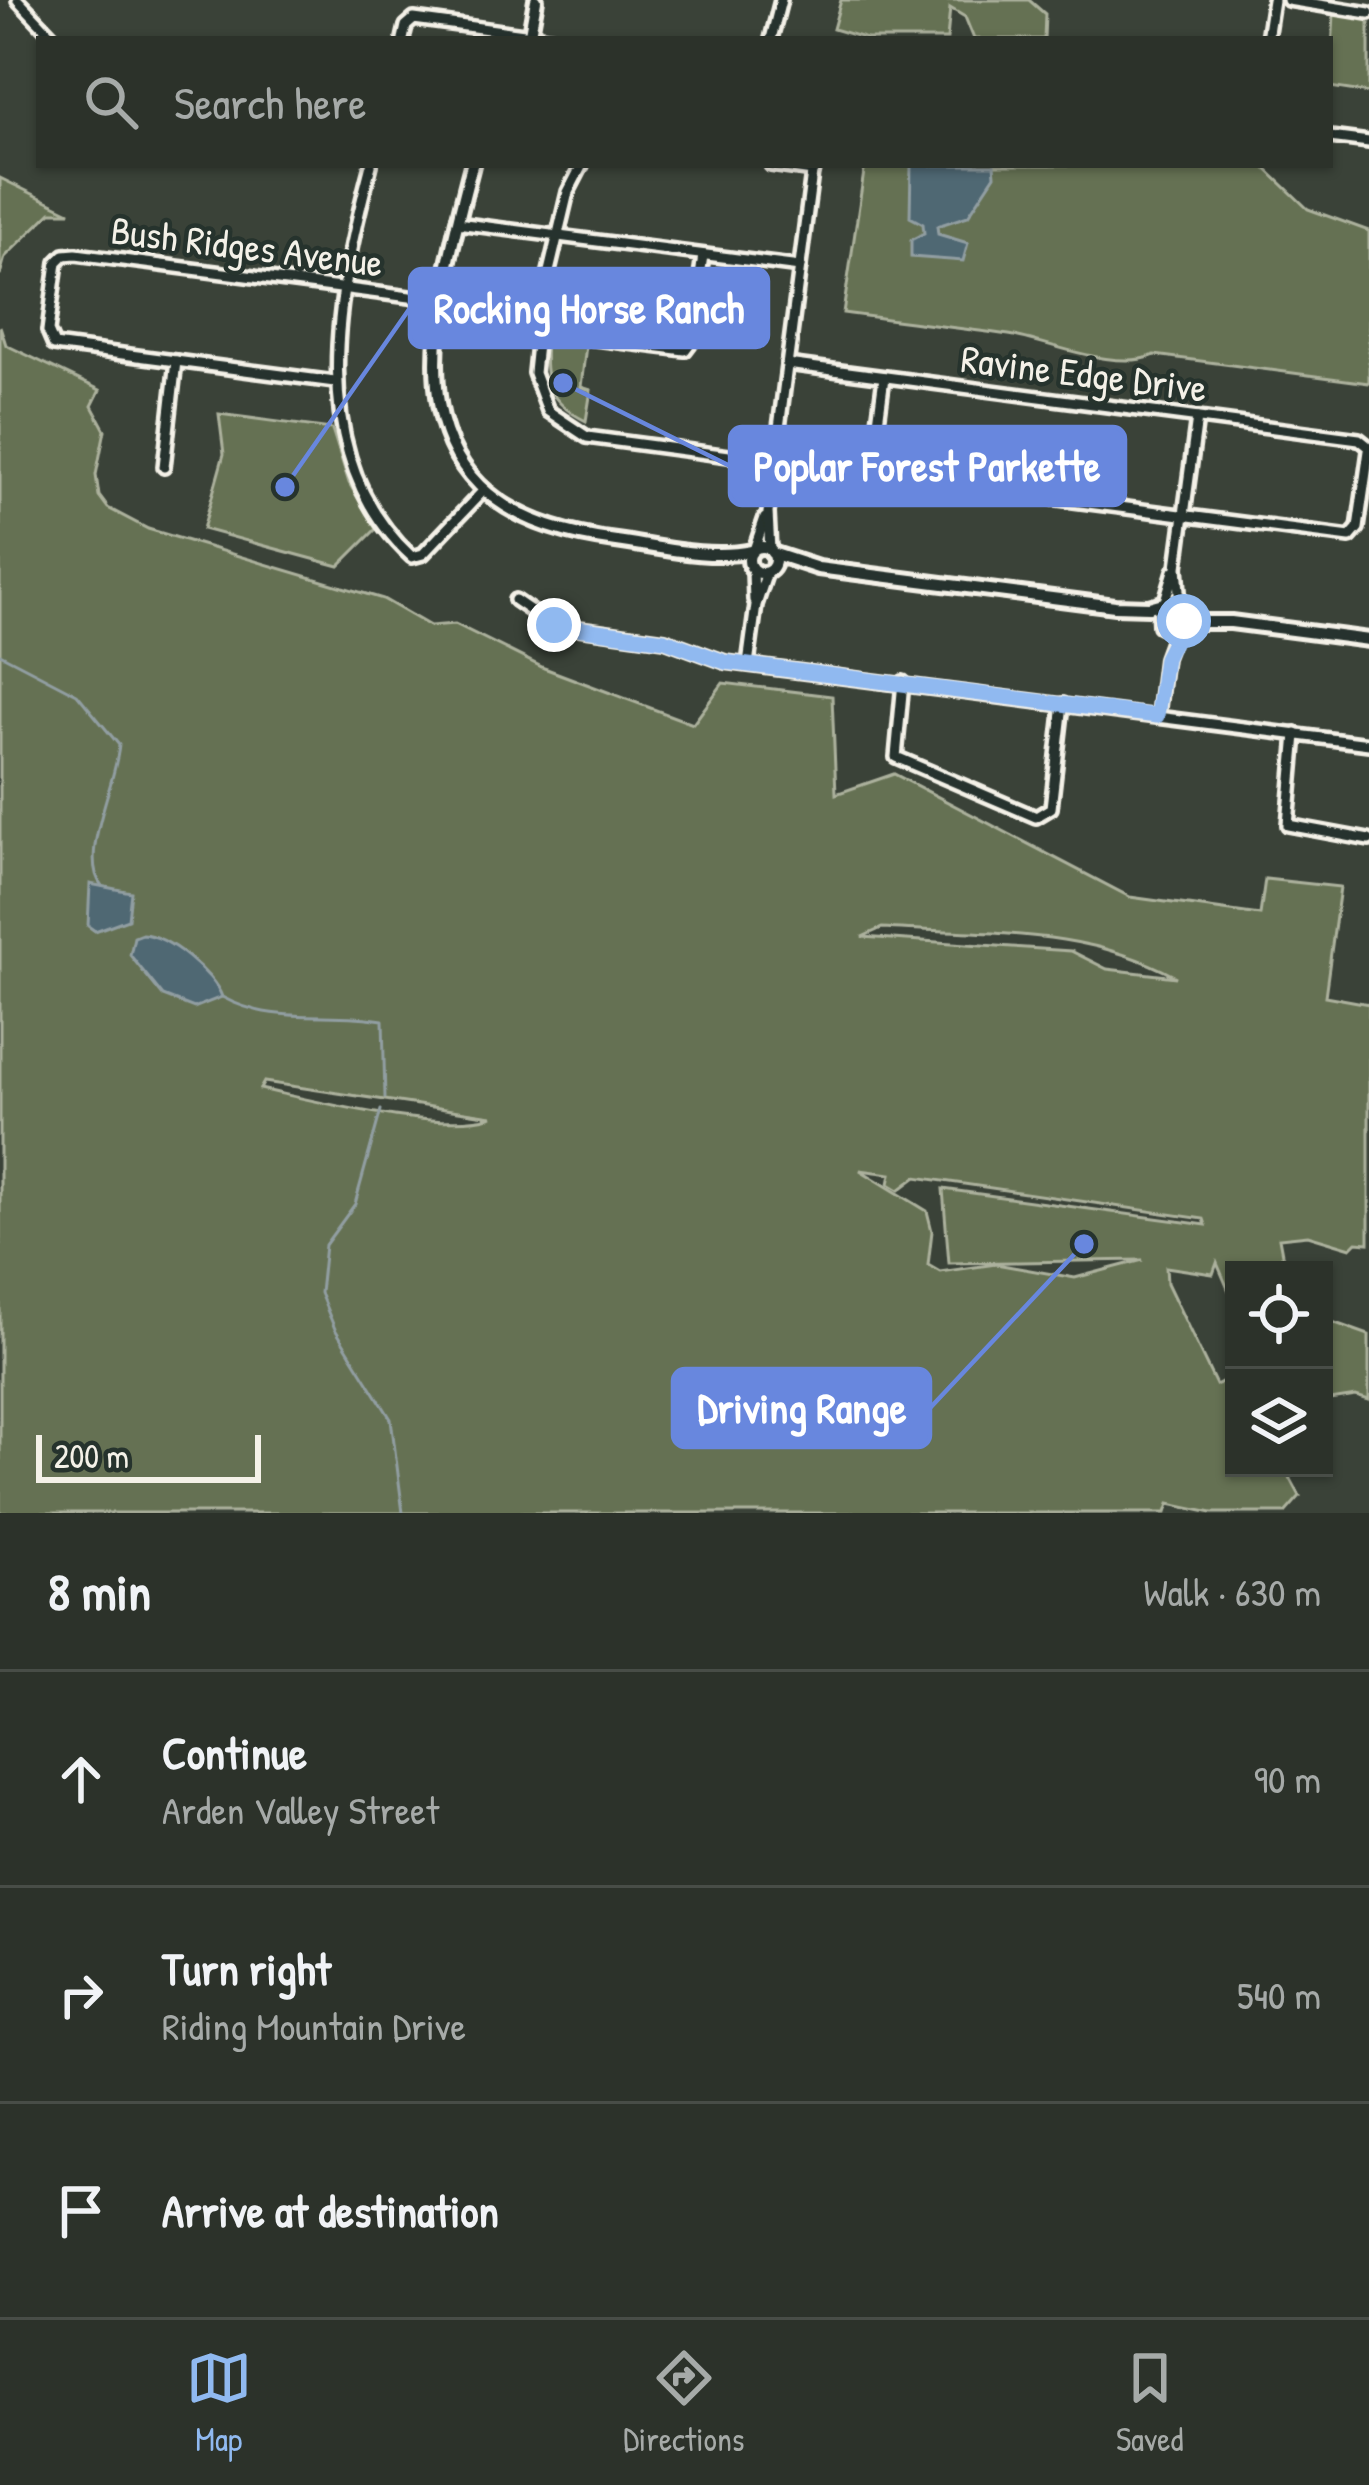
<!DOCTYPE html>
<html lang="en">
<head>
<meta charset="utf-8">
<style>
	:root { --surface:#2c322a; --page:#343a32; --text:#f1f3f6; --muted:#a6aaa8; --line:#484d47; --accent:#90b9f0 }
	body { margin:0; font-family:"Patrick Hand",sans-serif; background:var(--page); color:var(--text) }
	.controls { position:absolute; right:36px; bottom:36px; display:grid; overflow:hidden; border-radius:0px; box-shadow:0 3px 9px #0004 }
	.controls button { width:108px; height:108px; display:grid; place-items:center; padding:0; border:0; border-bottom:3px solid var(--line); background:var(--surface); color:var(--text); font:60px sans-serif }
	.scale { position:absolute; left:36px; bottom:30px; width:225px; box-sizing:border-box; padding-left:12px; border:6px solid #f4f1e8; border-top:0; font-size:33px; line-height:42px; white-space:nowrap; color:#f4f1e8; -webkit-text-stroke:9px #26332d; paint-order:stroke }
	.stop { position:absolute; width:36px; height:36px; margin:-27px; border:9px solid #90b9f0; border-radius:50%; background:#fff }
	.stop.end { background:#90b9f0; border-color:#fff; box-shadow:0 3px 12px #0008 }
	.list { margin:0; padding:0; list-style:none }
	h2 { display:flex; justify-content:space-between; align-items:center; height:156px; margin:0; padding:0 48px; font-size:51px }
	h2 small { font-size:39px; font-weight:400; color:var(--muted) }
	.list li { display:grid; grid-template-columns:78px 1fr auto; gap:36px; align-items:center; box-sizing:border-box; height:216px; padding:0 48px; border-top:3px solid var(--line) }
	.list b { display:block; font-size:45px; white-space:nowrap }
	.list p { margin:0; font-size:39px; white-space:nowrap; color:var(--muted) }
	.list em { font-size:39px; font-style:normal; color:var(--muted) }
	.icon { flex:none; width:66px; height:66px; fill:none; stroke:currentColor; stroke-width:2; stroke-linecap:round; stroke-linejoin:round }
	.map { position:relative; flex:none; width:1369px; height:1513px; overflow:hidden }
	.search { position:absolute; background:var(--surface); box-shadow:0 3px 9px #0004; left:36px; right:36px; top:36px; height:132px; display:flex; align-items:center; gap:30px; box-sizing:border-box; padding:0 42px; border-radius:0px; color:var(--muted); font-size:45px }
	.sheet { height:804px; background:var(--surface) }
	nav { display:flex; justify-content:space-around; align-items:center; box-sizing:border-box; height:168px; border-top:3px solid var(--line); background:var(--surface); font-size:33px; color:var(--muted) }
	nav a { display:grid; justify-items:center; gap:6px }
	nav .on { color:var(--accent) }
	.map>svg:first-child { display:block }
</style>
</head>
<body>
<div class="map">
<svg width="1369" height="1513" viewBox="0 0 1369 1513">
	<rect width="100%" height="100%" fill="#3a4238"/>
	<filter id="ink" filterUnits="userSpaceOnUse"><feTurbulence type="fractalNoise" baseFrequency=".00833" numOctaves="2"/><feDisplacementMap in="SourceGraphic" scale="24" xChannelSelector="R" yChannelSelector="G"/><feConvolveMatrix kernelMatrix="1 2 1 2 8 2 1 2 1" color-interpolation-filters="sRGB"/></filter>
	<g filter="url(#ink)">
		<g fill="#657152" stroke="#acb19d" stroke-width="3" fill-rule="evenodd">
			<polygon points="841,0 1029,0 1045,14 1044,39 974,39 965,17 950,8 947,39 867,39 833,29"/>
			<polygon points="1334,13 1369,18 1369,93 1330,87"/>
			<path d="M865,165H1262L1308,209L1369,231V383L1155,355C1115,372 1051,342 1009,335C954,327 899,321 843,313Z"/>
			<polygon points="0,178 70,212 51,212 5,257 0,275"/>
			<path d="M0,326L6,345L100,390L92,406L105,430L96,475L99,496L108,508L148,529L383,599L430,626L455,624L544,668L693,724L723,683L832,696L836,794L894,774L1130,897L1260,915L1265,879L1340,887L1325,996L1369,1004V1243L1357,1242L1351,1248L1308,1235L1279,1238L1285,1270H1234V1303L1217,1263L1213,1274L1166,1267L1167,1283L1216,1385L1234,1375V1468H1285L1300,1496L1285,1513H1212L1169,1504L1166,1513H0ZM882,928C985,935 1083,926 1176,977L1107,969L1071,951L862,937ZM264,1082L492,1116H493C440,1133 317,1101 260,1089ZM860,1170L891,1174L889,1184L899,1190L916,1177L1204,1219L1206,1225L943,1189L949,1263L1143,1260L1075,1278L996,1264L940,1272L928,1265L932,1231L927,1211Z"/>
			<path d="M546,340L586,345L581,387L591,390L586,421C547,402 543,381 546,340Z"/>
			<polygon points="219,414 332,429 349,483 376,529 339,566 203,529 224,454"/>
			<polygon points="1324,1319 1369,1335 1369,1400 1356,1396 1324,1401"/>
		</g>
		<g fill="#4f6773" stroke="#919ea2" stroke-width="3">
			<polygon points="911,165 994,165 995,175 968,216 937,226 938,234 968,243 963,261 911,257 911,240 924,233 923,224 910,217"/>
			<polygon points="90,884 131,892 128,919 95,931 88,926"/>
			<path d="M142,934C168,935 214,974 222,997L194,1008L163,996L130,955L134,937Z"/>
		</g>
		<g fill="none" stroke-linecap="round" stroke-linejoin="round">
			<g stroke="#919ea2" stroke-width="3">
				<path d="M0,654L77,694L119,745C116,785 78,856 102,886"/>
				<path d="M222,997C275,1026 326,1010 383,1020L385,1098"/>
				<polyline points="381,1110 355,1204 325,1245 320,1293 335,1329 391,1419 403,1513"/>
			</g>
			<defs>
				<g id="minor">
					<polyline points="18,0 55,39"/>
					<polyline points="1288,0 1369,13"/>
					<polyline points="403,39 406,26 414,19 561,39"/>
					<polyline points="771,39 781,0"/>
					<polyline points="1267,39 1273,0"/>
					<polyline points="1330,137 1369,142"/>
					<path d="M371,165C338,291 301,456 412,557L423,554L484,490"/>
					<polyline points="582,165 568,192 541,305 534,373 548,411 587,437 774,462"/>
					<polyline points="771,165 813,171"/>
					<polyline points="457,223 800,267"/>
					<polyline points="538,332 685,350 691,342 703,255"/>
					<polyline points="787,364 1359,439 1369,447"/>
					<polyline points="884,377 872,467 881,476 1350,537 1358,528 1369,451"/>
					<polyline points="335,382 54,345 48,331 57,262 64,255 76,254 441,301"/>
					<polyline points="164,467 176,361"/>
					<polyline points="754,550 765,518"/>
					<polyline points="770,551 768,513 813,165"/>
					<polyline points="753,570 754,600"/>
					<polyline points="515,600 550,624 665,640 725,662 1369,744"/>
					<polyline points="1165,601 1174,571"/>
					<polyline points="1180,604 1177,567 1197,418"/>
					<polyline points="748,664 756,605 767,572"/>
					<polyline points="903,682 896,757 1036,817 1051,808 1063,704"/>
					<polyline points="1158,715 1165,658 1176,628"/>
					<polyline points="1296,734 1288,825 1369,840"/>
				</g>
				<g id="tertiary">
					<polyline points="529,39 536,0"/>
					<path d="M472,165C428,334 381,511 616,541C659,547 709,560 752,551"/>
					<circle cx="762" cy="560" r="13"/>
					<polyline points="772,553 818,568 1115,606 1149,607 1174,600 1185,612 1182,624 1172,629 1160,625 1159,605"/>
					<polyline points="1183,622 1231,622 1369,640"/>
				</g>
			</defs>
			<use href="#minor" stroke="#f4f1e8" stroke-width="18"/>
			<use href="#tertiary" stroke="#f4f1e8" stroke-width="20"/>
			<use href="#minor" stroke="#26332d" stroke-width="9"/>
			<use href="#tertiary" stroke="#26332d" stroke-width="10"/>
		</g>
	</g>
	<g fill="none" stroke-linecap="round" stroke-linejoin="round" filter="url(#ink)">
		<polyline stroke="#90b9f0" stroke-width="15" points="554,625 665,640 725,662 1157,716 1165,658 1184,621"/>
	</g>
	<g text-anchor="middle" stroke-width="9" stroke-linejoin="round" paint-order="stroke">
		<g font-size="39" fill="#f4f1e8" stroke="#26332d">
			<text transform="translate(247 246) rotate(7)" y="14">Bush Ridges Avenue</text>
			<text transform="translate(1084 373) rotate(7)" y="14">Ravine Edge Drive</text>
		</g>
	</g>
	<path fill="none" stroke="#6887de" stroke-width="4.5" d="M285 487L410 308M563 383L730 466M1084 1244L930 1408"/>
	<g fill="#6887de" stroke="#26332d" stroke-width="4.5">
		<circle cx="285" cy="487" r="12"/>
		<circle cx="563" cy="383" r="12"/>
		<circle cx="1084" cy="1244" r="12"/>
	</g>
	<g fill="#6887de" stroke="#6887de" stroke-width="4.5">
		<rect x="410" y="269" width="358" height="78" rx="12"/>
		<rect x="730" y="427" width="395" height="78" rx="12"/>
		<rect x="673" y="1369" width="257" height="78" rx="12"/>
	</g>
	<g font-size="42" text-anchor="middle" font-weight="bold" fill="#fff">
		<text x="589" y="323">Rocking Horse Ranch</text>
		<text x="927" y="481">Poplar Forest Parkette</text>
		<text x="802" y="1423">Driving Range</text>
	</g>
</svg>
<div class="controls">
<button><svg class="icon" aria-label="locate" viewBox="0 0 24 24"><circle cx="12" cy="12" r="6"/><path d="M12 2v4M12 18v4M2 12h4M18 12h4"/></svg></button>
<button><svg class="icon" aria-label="layers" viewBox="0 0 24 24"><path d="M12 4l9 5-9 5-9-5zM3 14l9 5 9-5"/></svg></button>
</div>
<div class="scale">200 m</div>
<div class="stop" style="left:1184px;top:621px"></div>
<div class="stop end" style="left:554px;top:625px"></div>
<div class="search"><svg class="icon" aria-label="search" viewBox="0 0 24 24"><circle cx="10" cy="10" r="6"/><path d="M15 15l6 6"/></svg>Search here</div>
</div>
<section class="sheet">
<h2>8 min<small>Walk · 630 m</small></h2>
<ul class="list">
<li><svg class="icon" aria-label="ahead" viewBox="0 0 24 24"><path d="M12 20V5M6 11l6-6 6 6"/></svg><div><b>Continue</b><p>Arden Valley Street</p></div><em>90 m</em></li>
<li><svg class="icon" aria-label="right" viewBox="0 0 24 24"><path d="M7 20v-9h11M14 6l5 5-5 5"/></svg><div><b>Turn right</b><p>Riding Mountain Drive</p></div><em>540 m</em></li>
<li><svg class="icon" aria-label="arrive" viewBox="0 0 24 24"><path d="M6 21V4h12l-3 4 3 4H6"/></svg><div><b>Arrive at destination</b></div></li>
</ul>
</section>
<nav>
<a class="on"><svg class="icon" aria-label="map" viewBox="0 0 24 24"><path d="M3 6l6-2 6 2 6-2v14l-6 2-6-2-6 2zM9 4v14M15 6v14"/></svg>Map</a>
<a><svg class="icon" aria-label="directions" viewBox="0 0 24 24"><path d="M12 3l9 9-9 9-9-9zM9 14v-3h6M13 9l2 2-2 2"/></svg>Directions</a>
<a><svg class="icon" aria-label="saved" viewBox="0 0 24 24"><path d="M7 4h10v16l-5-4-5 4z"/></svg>Saved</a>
</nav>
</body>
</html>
